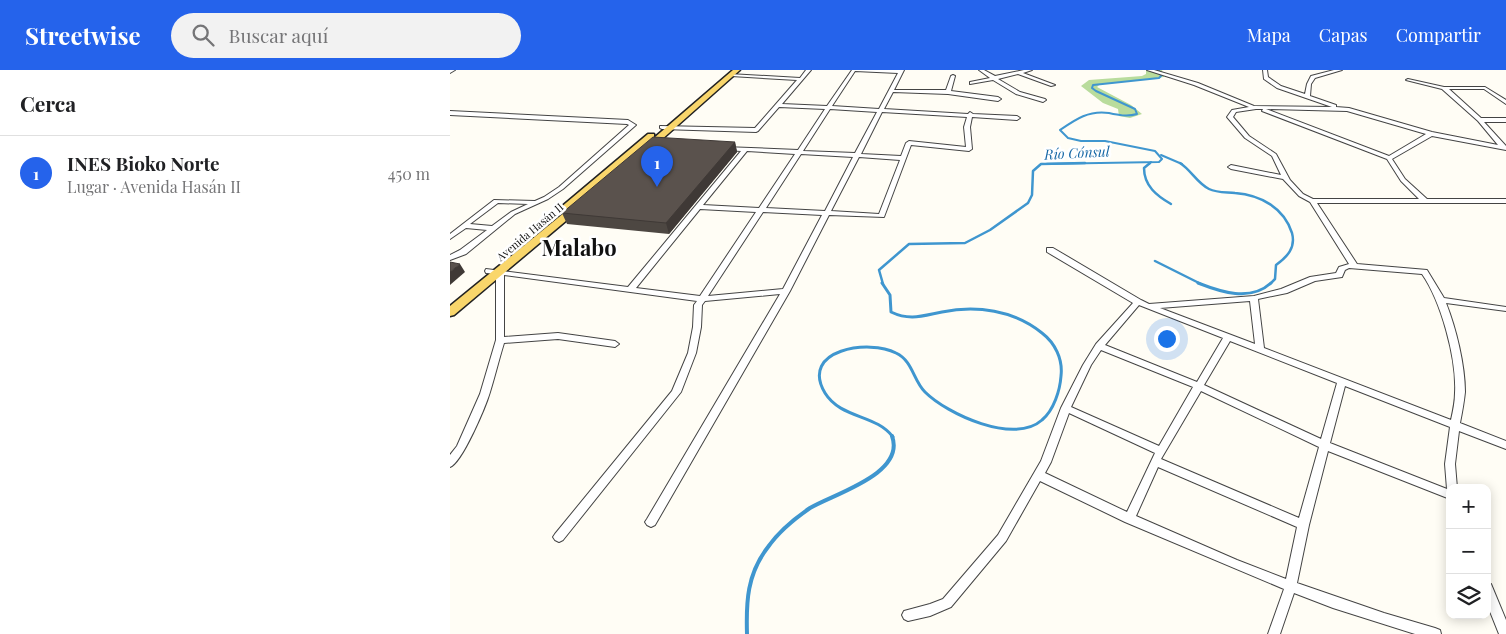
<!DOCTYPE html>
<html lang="es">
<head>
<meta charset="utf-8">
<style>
	:root { --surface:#fff; --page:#f2f2f2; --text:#202124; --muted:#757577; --line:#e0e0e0; --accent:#2563eb }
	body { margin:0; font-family:"Playfair Display",serif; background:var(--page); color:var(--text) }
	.controls { position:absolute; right:15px; bottom:15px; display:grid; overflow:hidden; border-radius:10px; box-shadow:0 2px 12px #0003 }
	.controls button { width:45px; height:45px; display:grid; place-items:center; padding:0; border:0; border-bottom:1px solid var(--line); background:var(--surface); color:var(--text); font:25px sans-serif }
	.you { position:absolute; left:716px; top:268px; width:18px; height:18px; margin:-12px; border:4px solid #fff; border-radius:50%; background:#1a73e8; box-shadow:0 0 0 8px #1a73e833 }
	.badge { display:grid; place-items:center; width:32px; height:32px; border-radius:50%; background:var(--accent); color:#fff; font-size:16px; font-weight:700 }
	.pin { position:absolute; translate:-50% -41px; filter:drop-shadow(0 1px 2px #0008) }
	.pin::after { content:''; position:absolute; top:26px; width:18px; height:15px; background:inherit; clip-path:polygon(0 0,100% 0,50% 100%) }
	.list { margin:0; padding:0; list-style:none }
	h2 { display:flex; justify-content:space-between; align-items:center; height:65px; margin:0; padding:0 20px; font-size:21px }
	h2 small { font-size:16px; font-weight:400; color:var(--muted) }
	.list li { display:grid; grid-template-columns:32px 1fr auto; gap:15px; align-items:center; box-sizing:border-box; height:75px; padding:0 20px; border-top:1px solid var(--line) }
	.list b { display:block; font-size:19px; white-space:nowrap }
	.list p { margin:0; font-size:16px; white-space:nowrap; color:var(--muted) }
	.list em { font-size:16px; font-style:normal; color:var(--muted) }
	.icon { flex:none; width:28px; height:28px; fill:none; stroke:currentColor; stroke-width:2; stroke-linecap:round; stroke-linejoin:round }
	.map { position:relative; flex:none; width:1056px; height:564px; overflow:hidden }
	header { display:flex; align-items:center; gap:30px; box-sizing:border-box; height:70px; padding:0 25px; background:var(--accent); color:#fff }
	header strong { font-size:24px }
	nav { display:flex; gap:28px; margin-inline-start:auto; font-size:18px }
	.search { width:350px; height:45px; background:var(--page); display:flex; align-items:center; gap:12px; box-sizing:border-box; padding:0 18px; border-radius:28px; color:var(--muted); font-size:19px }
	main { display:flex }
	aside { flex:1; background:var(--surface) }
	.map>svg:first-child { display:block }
</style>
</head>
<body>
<header>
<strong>Streetwise</strong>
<div class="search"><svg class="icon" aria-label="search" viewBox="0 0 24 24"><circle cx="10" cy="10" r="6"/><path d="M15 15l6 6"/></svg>Buscar aquí</div>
<nav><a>Mapa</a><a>Capas</a><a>Compartir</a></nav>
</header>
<main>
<aside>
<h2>Cerca<small></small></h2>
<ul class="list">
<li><span class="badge">1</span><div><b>INES Bioko Norte</b><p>Lugar · Avenida Hasán II</p></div><em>450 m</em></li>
</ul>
</aside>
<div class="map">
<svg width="1056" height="564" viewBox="0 0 1056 564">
	<rect width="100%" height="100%" fill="#fffdf5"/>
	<polygon fill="#b9dc9c" points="696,0 712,0 714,7 650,14 647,17 681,35 692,44 680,48 669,46 668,39 653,33 631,16 639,10 692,6 696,4"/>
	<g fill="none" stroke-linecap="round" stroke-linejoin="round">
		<g stroke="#3f96cf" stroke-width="2">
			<polyline points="711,85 732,94"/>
			<path d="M591,94L709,92L712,89L705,81L655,71H631L618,68L610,60C626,49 639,40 659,43C668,45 677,47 687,44L685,39L646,21L642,18L643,15L709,8L711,6L709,0"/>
			<polyline points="699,94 701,92"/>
		</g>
		<g stroke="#3f96cf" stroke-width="2.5">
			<path d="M700,93L694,98C694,116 707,126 721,134"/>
			<path d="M730,93C741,100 747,113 759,119C767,123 777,122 785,123C811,125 834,138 842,163C846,178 837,187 826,195L825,209L820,214"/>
			<polyline points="705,191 751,214"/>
			<polyline points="433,214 429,200 459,174 515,173 540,160 578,133 582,125 583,101 591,94 635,93"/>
		</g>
		<g stroke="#3f96cf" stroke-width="3">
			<path d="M432,213L440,225L441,242C460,251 472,246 492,242C526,235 564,240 592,263C605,273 613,289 611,306C610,320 604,340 592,350C564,375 497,344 475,322C463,310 463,291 446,283C420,269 349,279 375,323C391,349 426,344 443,367"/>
			<path d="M748,213C771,222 800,232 821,213"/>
		</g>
		<path stroke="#3f96cf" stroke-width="4" d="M297,564C296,532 297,504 318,477C329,461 344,449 360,438C383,424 456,404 442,366"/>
		<defs>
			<g id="minor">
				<polygon points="0,0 5,0 0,3"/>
				<path d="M356,0H361L332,34L377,36L402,0H454L444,20H496L501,6L503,5L505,6L501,21L548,27L551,29L548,31L498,24L443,22L434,39L518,44L520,42L523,44L567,46L570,48L567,50L522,47L520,57L522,79L519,81L461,75L434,147L379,145L340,221L205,455L201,457L197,455L195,452L197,449L330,224L255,231L252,235L251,257L246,283L231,322L113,470L109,472L105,470L103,467L105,464L222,321L238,283L243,257L244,235L247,231L54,205V267L108,263L165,271L169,274L165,277L108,269L54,273C49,289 45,306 40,322C36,336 12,393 0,397V385L7,376L30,324L46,270V204L36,203L35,201L36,199L178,217L291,81L276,80L273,78L274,77L348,80L375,39L329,37L308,61L306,62L212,59L210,58V56L305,58L347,10L281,6L279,5V4L350,8ZM405,1L448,3L429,39L382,36ZM380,39L427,42L405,83L353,81ZM432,42L517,47L514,57L516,77L459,71L456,73L451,86L411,84ZM297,81L345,84L309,138L253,135ZM351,84L403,87L375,141L316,138ZM409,87L450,90L429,144L381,141ZM250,139L306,142L250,226L186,218ZM313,142L372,145L333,219L258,226Z"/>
				<polygon points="529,0 534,0 545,6 574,0 582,0 573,3 605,15 601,16 568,4 548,9 570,22 595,29 596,30 593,32 566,24 543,10 520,14 520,12 540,8"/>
				<path d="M697,0H704L748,13L804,36L882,37L827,18L814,9L813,0H817L818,7L831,16L855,24L857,14L861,6L884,0H892L865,8L861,14L860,26L886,35V37L899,38L982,62L1048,75L1028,51L992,19L956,10L958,9L994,17H1035L1056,30V34L1034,19H999L1031,48H1056V52H1034L1056,76V80L982,66L942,89L955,109L977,129H1056V133H867L907,194L977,200L994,228L1056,237V241L996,233C1006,258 1015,295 1015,322C1014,332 1012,343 1010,353L1056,371V379L1009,361L1005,394L1007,418H1000V429L878,381L859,455L847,513L934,543L985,558L990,560L991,564H965L883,538L844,523L830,564H818L834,519L675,452L590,411L556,471L501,537L480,546L458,551L454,549L452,545L454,541L480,534L493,529L548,465L591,391L611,338L633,295L646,274L683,233L597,182V178H603L691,230L699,234L804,226L831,219L860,207L886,203L889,197L899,194L860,132L849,126L833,109L781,99L778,97L781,95L831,105L822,86L795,68L777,47L782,40L799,37L744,15ZM806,39H813L812,41L937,89L951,111L969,129H863L853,124L840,110L826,84L799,66L783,47L786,42ZM816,39L897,41L976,64L939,86ZM899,198L972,204C991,231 1007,289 1005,323C1005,332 1003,341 1001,350L814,278L808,229L837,223L865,211L892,207L895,200ZM800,231L805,274L710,238ZM689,235L773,268L747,312L655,275ZM780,271L887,313L871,369L754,315ZM651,280L743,317L709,376L621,337L641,295ZM895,316L1000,357L995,394L997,419L880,373ZM751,321L869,377L849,448L711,389ZM619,343L705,383L677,442L595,403L601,392ZM708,397L847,457L836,509L787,490L686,446Z"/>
				<path d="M0,41L178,50L186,55L113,119L98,129L65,144L16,184L0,190V185L10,180L37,160L16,158L0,169V164L44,130L85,131L94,127L109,117L179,55L177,54L0,45ZM48,133L78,134L61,142L42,156L20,154Z"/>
				<polygon points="1037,513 1041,514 1056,550 1056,564 1049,564 1037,534"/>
			</g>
			<polygon id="primary" points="283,0 290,0 201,79 195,79 195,75 202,69 125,135 130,135 130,139 4,245 0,246 0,236 114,143 110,142 110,138 198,64 204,64 204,68"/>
		</defs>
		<use href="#minor" stroke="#444" stroke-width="2"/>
		<use href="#primary" stroke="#222" stroke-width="3"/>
		<use href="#minor" fill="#fff" fill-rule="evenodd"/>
		<use href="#primary" fill="#f9d66b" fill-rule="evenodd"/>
	</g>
	<polygon fill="#4d4742" points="285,72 287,82 219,164 117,154 112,143"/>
	<g fill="#3f3936">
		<polygon points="285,72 287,82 219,164 216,153"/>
		<polygon points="10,194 15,202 0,215 0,202"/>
	</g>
	<g fill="#5a524d" stroke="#3f3936">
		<polygon points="203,67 285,72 216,153 112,143"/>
		<polygon points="0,192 10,194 0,202"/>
	</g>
	<g text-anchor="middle" stroke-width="5" stroke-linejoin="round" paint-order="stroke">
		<g font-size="11" fill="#111" stroke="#fff">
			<text transform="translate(80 162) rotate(-40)" y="4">Avenida Hasán II</text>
		</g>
		<g font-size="14" font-style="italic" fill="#1768a6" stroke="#fff">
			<text transform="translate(627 83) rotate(-3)" y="5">Río Cónsul</text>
		</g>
		<g font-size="22" font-weight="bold" fill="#111" stroke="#fff">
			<text x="129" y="186">Malabo</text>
		</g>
	</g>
</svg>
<div class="controls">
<button>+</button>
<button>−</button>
<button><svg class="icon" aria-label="layers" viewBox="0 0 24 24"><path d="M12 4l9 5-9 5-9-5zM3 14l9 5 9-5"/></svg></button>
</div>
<div class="you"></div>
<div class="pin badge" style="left:207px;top:117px">1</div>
</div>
</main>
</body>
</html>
